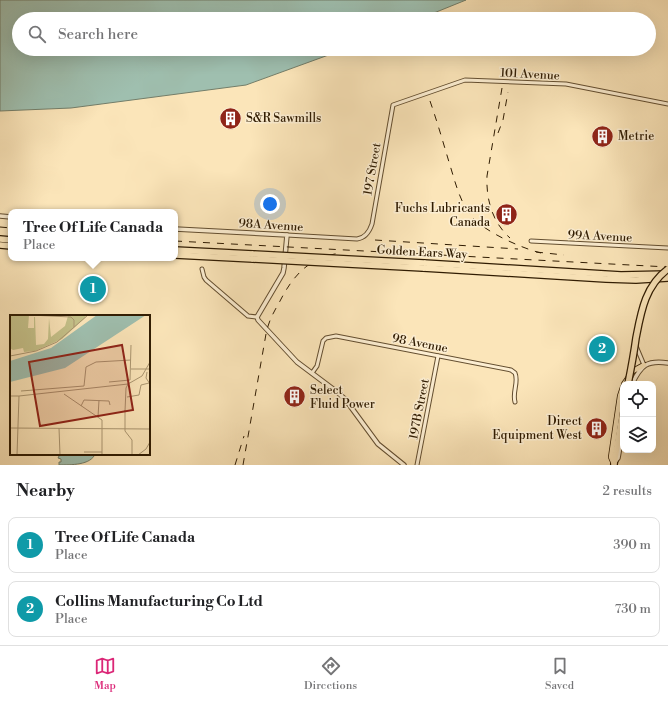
<!DOCTYPE html>
<html lang="en">
<head>
<meta charset="utf-8">
<style>
	:root { --surface:#fff; --page:#f2f2f2; --text:#202124; --muted:#757577; --line:#e0e0e0; --accent:#db2777 }
	body { margin:0; font-family:"Libre Bodoni",serif; background:var(--page); color:var(--text) }
	.controls { position:absolute; right:12px; bottom:12px; display:grid; overflow:hidden; border-radius:8px; box-shadow:0 4px 16px #0002 }
	.controls button { width:36px; height:36px; display:grid; place-items:center; padding:0; border:0; border-bottom:1px solid var(--line); background:var(--surface); color:var(--text); font:20px sans-serif }
	.you { position:absolute; left:270px; top:204px; width:14px; height:14px; margin:-10px; border:3px solid #fff; border-radius:50%; background:#1a73e8; box-shadow:0 0 0 6px #1a73e833 }
	.badge { display:grid; place-items:center; width:26px; height:26px; border-radius:50%; background:var(--accent); color:#fff; font-size:13px; font-weight:700 }
	.pin { position:absolute; translate:-50% -50%; border:2px solid #fff; box-shadow:0 1px 4px #0006 }
	.popup { position:absolute; left:8px; top:209px; width:170px; height:52px; box-sizing:border-box; display:grid; place-content:center; border-radius:8px; background:var(--surface); filter:drop-shadow(0 1px 3px #0005); font-size:13px; white-space:nowrap; color:var(--muted) }
	.popup b { font-size:15px; color:var(--text) }
	.popup::after { content:''; position:absolute; left:50%; top:100%; margin-left:-8px; border:8px solid transparent; border-top-color:var(--surface) }
	.list { margin:0; padding:0; list-style:none }
	h2 { display:flex; justify-content:space-between; align-items:center; height:52px; margin:0; padding:0 16px; font-size:17px }
	h2 small { font-size:13px; font-weight:400; color:var(--muted) }
	.list li { display:grid; grid-template-columns:26px 1fr auto; gap:12px; align-items:center; box-sizing:border-box; height:56px; margin:0 8px 8px; padding:0 8px; border:1px solid var(--line); border-radius:8px }
	.list b { display:block; font-size:15px; white-space:nowrap }
	.list p { margin:0; font-size:13px; white-space:nowrap; color:var(--muted) }
	.list em { font-size:13px; font-style:normal; color:var(--muted) }
	.icon { flex:none; width:22px; height:22px; fill:none; stroke:currentColor; stroke-width:2; stroke-linecap:round; stroke-linejoin:round }
	.map { position:relative; flex:none; width:668px; height:465px; overflow:hidden }
	.search { position:absolute; background:var(--surface); box-shadow:0 4px 16px #0002; left:12px; right:12px; top:12px; height:44px; display:flex; align-items:center; gap:10px; box-sizing:border-box; padding:0 14px; border-radius:22px; color:var(--muted); font-size:15px }
	.sheet { height:180px; background:var(--surface) }
	nav { display:flex; justify-content:space-around; align-items:center; box-sizing:border-box; height:56px; border-top:1px solid var(--line); background:var(--surface); font-size:11px; color:var(--muted) }
	nav a { display:grid; justify-items:center; gap:2px }
	nav .on { color:var(--accent) }
	.map>svg:first-child { display:block }
</style>
</head>
<body>
<div class="map">
<svg width="668" height="465" viewBox="0 0 668 465">
	<rect width="100%" height="100%" fill="#fbe5b9"/>
	<filter id="stains"><feTurbulence type="fractalNoise" baseFrequency=".005" numOctaves="4"/><feColorMatrix values="0 0 0 0 .2 0 0 0 0 .09 0 0 0 0 .02 0 0 0 .5 -.17"/></filter>
	<radialGradient id="worn" r=".72"><stop offset=".6" stop-color="#630" stop-opacity="0"/><stop offset="1" stop-color="#630" stop-opacity=".3"/></radialGradient>
	<g fill="#9fbfaf" stroke="#737e6a">
		<polygon points="0,0 466,0 419,19 19,19 19,49 345,49 246,85 71,108 0,111"/>
		<path d="M60,454H95C91,465 71,465 59,465V462H61V459L58,458Z"/>
	</g>
	<g fill="none" stroke-linecap="round" stroke-linejoin="round">
		<defs>
			<g id="minor">
				<path d="M287,235L357,239C365,238 369,233 372,224L393,105L465,80L566,84L668,104"/>
				<polyline points="531,241 668,248"/>
				<polyline points="202,269 204,277 206,280 248,316 257,317"/>
				<polyline points="636,346 644,365"/>
				<path d="M312,373L317,366L323,341L326,338L336,336L511,370L515,373C519,382 512,392 515,402"/>
				<polyline points="417,465 438,356"/>
			</g>
			<g id="tertiary">
				<polyline points="0,216 11,217"/>
				<polyline points="175,229 287,235 284,268 283,273 257,317 258,320 297,362 337,392 345,399 378,444 404,465"/>
				<path d="M632,384C641,365 647,360 668,363"/>
				<polyline points="615,462 618,458 623,430"/>
			</g>
			<g id="primary">
				<polyline points="624,384 633,371 644,365"/>
				<polyline points="614,464 611,457 620,396 623,387"/>
			</g>
			<g id="motorway">
				<polyline points="0,239 11,240"/>
				<polyline points="0,245 11,246"/>
				<polyline points="175,250 253,254"/>
				<polyline points="175,255 253,259"/>
				<polyline points="424,263 621,275 668,274"/>
				<polyline points="423,268 606,279 636,280 668,278"/>
				<polyline points="614,464 623,411"/>
			</g>
		</defs>
		<use href="#minor" stroke="#634e30" stroke-width="5"/>
		<use href="#tertiary" stroke="#634e30" stroke-width="5.5"/>
		<use href="#primary" stroke="#301c02" stroke-width="6"/>
		<use href="#motorway" stroke="#301c02" stroke-width="8"/>
		<use href="#minor" stroke="#fceed2" stroke-width="3"/>
		<use href="#tertiary" stroke="#fceed2" stroke-width="3.5"/>
		<use href="#primary" stroke="#fbe5b9" stroke-width="4.5"/>
		<use href="#motorway" stroke="#fbe5b9" stroke-width="5.5"/>
		<g stroke="#301c02" stroke-width="1" stroke-dasharray="7 7" stroke-linecap="butt">
			<path d="M502,88L487,176C486,199 492,222 510,238"/>
			<path d="M430,101C437,121 443,142 449,162C455,181 459,200 471,216C485,232 521,248 541,253"/>
			<polyline points="498,133 503,120 508,92"/>
			<polyline points="0,227 11,228"/>
			<polyline points="375,240 518,249"/>
			<polyline points="175,241 668,267"/>
			<polyline points="536,252 564,255"/>
			<polyline points="235,465 244,436"/>
			<path d="M243,465L266,334C268,323 273,313 279,303C293,275 310,256 342,253"/>
		</g>
		<defs>
			<g id="motorway-bridge">
				<polyline points="253,254 424,263"/>
				<polyline points="253,259 423,268"/>
				<path d="M628,384C631,369 634,353 636,338C641,312 645,286 668,269"/>
			</g>
		</defs>
		<use href="#motorway-bridge" stroke="#301c02" stroke-width="8" stroke-linecap="butt"/>
		<use href="#motorway-bridge" stroke="#fbe5b9" stroke-width="5.5"/>
	</g>
	<defs>
		<symbol id="building-disc" viewBox="-11 -11 22 22"><circle r="9.5" fill="#8f2418" stroke="#fceed2"/><path d="M-4-6H4V6H1V3H-1V6H-4ZM-2.5-4.3h1.7v1.8h-1.7ZM.8-4.3h1.7v1.8H.8ZM-2.5-1h1.7V.8h-1.7ZM.8-1h1.7V.8H.8Z" fill="#fff"/></symbol>
	</defs>
	<g fill-rule="evenodd">
		<use href="#building-disc" x="218" y="106" width="25" height="25"/>
		<use href="#building-disc" x="590" y="124" width="25" height="25"/>
		<use href="#building-disc" x="494" y="202" width="25" height="25"/>
		<use href="#building-disc" x="282" y="384" width="25" height="25"/>
		<use href="#building-disc" x="584" y="416" width="25" height="25"/>
	</g>
	<g text-anchor="middle" stroke-width="3" stroke-linejoin="round" paint-order="stroke">
		<g font-size="12" fill="#301c02" stroke="#fceed2">
			<text transform="translate(530 74) rotate(3)" y="4">101 Avenue</text>
			<text transform="translate(372 169) rotate(-80)" y="4">197 Street</text>
			<text transform="translate(271 225) rotate(4)" y="4">98A Avenue</text>
			<text transform="translate(600 236) rotate(3)" y="4">99A Avenue</text>
			<text transform="translate(422 252) rotate(3)" y="4">Golden Ears Way</text>
			<text transform="translate(420 343) rotate(11)" y="4">98 Avenue</text>
			<text transform="translate(419 409) rotate(-79)" y="4">197B Street</text>
		</g>
		<g font-size="12" fill="#301c02" stroke="#fceed2" text-anchor="start">
			<text x="246" y="122">S&amp;R Sawmills</text>
			<text x="618" y="140">Metrie</text>
			<text x="490" y="212" text-anchor="end">Fuchs Lubricants<tspan x="490" dy="14">Canada</tspan></text>
			<text x="310" y="394">Select<tspan x="310" dy="14">Fluid Power</tspan></text>
			<text x="582" y="425" text-anchor="end">Direct<tspan x="582" dy="14">Equipment West</tspan></text>
		</g>
	</g>
	<g transform="translate(10 315)">
		<rect width="140" height="140" fill="#fbe5b9"/>
		<path d="M0,0H19L18,13H24V2H25L26,30L34,29L38,24L39,3L41,22L55,11L58,1H21L74,0L76,2L52,24L25,36L14,37L13,33L3,35L0,33Z" fill="#c5c28a"/>
		<path d="M87,0H136L55,53L0,67V46L41,33Z" fill="#9fbfaf"/>
		<path fill="none" stroke="#aa9570" stroke-width="1" d="M20,0L61,2L64,5V12M0,41L26,36L47,27L78,0M121,54H140M137,57L136,63L140,69M99,67L120,65L121,30M11,76L74,71L76,52L86,47L121,45M54,79L92,105V140M0,81H9L7,140M9,81L118,69L132,61L140,47M117,82L129,80L131,70L139,68M71,91L74,85L99,86L100,90M115,95V116L122,125V140M115,96L116,73L119,67M88,102L89,85M0,113L140,114M49,113L50,140M74,137H92M17,140H58M128,140L136,134L140,127"/>
		<path fill="#8f2418" fill-opacity="0.15" stroke="#8f2418" stroke-width="2" d="M112,30L123,95L30,111L19,47Z"/>
		<rect width="140" height="140" fill="none" stroke="#301c02" stroke-width="2"/>
	</g>
	<rect width="100%" height="100%" filter="url(#stains)"/>
	<rect width="100%" height="100%" fill="url(#worn)"/>
</svg>
<div class="controls">
<button><svg class="icon" aria-label="locate" viewBox="0 0 24 24"><circle cx="12" cy="12" r="6"/><path d="M12 2v4M12 18v4M2 12h4M18 12h4"/></svg></button>
<button><svg class="icon" aria-label="layers" viewBox="0 0 24 24"><path d="M12 4l9 5-9 5-9-5zM3 14l9 5 9-5"/></svg></button>
</div>
<div class="you"></div>
<div class="pin badge" style="left:93px;top:289px;background:#0f9aa8">1</div>
<div class="popup"><b>Tree Of Life Canada</b>Place</div>
<div class="pin badge" style="left:602px;top:349px;background:#0f9aa8">2</div>
<div class="search"><svg class="icon" aria-label="search" viewBox="0 0 24 24"><circle cx="10" cy="10" r="6"/><path d="M15 15l6 6"/></svg>Search here</div>
</div>
<section class="sheet">
<h2>Nearby<small>2 results</small></h2>
<ul class="list">
<li><span class="badge" style="background:#0f9aa8">1</span><div><b>Tree Of Life Canada</b><p>Place</p></div><em>390 m</em></li>
<li><span class="badge" style="background:#0f9aa8">2</span><div><b>Collins Manufacturing Co Ltd</b><p>Place</p></div><em>730 m</em></li>
</ul>
</section>
<nav>
<a class="on"><svg class="icon" aria-label="map" viewBox="0 0 24 24"><path d="M3 6l6-2 6 2 6-2v14l-6 2-6-2-6 2zM9 4v14M15 6v14"/></svg>Map</a>
<a><svg class="icon" aria-label="directions" viewBox="0 0 24 24"><path d="M12 3l9 9-9 9-9-9zM9 14v-3h6M13 9l2 2-2 2"/></svg>Directions</a>
<a><svg class="icon" aria-label="saved" viewBox="0 0 24 24"><path d="M7 4h10v16l-5-4-5 4z"/></svg>Saved</a>
</nav>
</body>
</html>
